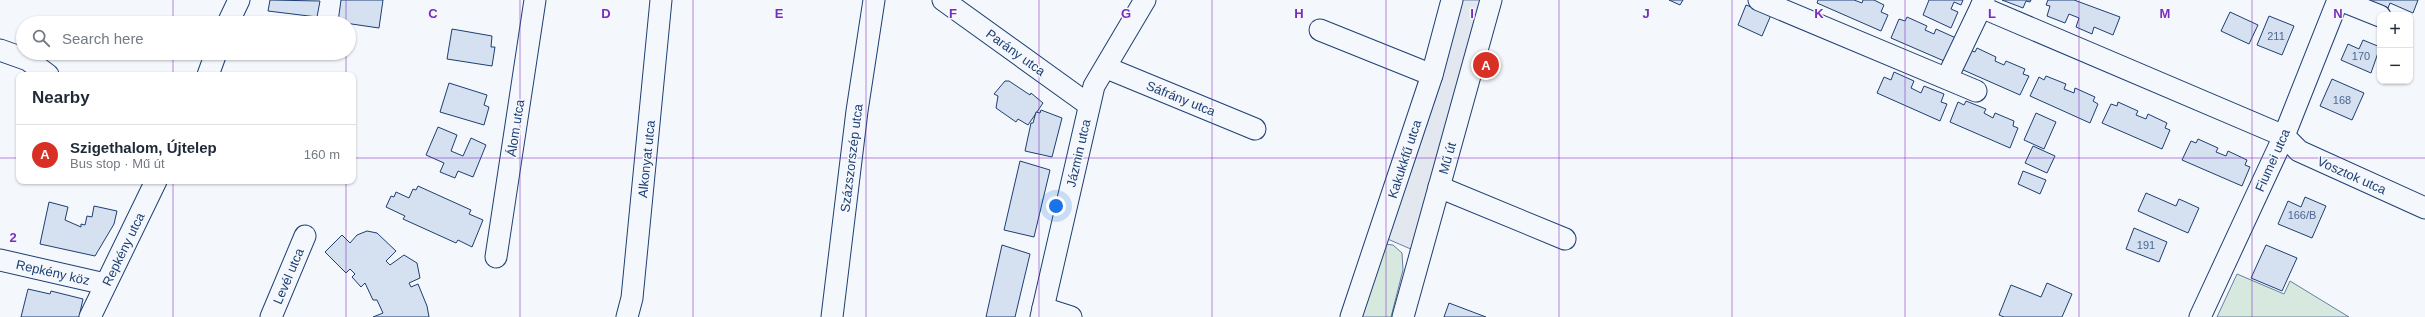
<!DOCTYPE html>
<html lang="en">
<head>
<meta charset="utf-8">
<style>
	:root { --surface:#fff; --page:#f6f6f7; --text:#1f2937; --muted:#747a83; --line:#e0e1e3; --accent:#d93025 }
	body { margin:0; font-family:Arial,sans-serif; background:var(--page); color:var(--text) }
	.controls { position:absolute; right:12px; top:12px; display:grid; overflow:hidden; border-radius:8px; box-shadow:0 1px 3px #0004 }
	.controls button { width:36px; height:36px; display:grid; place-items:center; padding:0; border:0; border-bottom:1px solid var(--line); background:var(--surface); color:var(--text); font:20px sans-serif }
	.you { position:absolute; left:1056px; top:206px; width:14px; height:14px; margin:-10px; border:3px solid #fff; border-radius:50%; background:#1a73e8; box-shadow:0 0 0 6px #1a73e833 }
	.badge { display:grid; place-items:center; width:26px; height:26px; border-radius:50%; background:var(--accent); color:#fff; font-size:13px; font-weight:700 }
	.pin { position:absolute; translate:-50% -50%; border:2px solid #fff; box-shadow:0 1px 4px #0006 }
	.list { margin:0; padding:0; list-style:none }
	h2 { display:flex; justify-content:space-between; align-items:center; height:52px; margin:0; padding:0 16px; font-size:17px }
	h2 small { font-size:13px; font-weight:400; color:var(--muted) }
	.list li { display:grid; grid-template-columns:26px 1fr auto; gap:12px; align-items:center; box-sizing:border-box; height:60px; padding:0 16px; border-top:1px solid var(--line) }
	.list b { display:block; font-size:15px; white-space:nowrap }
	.list p { margin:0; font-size:13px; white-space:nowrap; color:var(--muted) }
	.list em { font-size:13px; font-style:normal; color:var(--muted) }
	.icon { flex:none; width:22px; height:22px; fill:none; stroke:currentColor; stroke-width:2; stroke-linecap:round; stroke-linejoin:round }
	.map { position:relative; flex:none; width:2425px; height:317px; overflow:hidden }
	.search { position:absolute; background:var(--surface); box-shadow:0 1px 3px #0004; left:16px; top:16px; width:340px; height:44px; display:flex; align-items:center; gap:10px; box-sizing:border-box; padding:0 14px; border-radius:22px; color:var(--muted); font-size:15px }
	.panel { position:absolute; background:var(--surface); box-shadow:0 1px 3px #0004; left:16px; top:72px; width:340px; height:112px; border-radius:8px }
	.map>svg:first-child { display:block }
</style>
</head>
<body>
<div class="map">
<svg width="2425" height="317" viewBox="0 0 2425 317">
	<rect width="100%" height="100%" fill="#f4f7fb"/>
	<g fill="#d7e8df" stroke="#687fa3">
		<polygon points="1384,244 1393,245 1402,253 1403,270 1391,317 1356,317"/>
		<polygon points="2237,274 2284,294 2290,281 2349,317 2217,317"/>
	</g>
	<polygon fill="#e3e8f0" stroke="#687fa3" points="1452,0 1491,0 1420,253 1369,231 1393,158 1432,75"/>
	<g fill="#d5e0f0" stroke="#1d3f73">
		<polygon points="270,0 320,1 317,17 268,11"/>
		<polygon points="341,0 383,0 379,28 338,22"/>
		<polygon points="1669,0 1683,0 1680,5"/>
		<polygon points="1818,0 1854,0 1862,3 1863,0 1874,0 1884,5 1881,12 1888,15 1881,31 1817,3"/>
		<polygon points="1929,0 1963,0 1961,5 1954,2 1951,9 1958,12 1951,28 1923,15"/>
		<polygon points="2002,0 2031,0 2030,2 2026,1 2023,8"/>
		<polygon points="2048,0 2074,0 2120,17 2113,35 2094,27 2092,34 2076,27 2079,18 2069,14 2065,23 2047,16 2050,6 2046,5"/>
		<polygon points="2369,0 2418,0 2413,13 2390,3 2388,8"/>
		<polygon points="1746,5 1771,15 1762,36 1738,25"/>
		<polygon points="2230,12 2258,25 2249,44 2221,31"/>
		<polygon points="2269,16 2294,26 2282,55 2257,45"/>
		<polygon points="1907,17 1927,26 1925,30 1934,34 1936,29 1956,38 1951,64 1891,38 1899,19 1905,21"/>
		<polygon points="452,29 492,36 491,47 495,47 492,66 447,59"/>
		<polygon points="2363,40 2380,47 2371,73 2341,60 2348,44 2359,49"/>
		<polygon points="1977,48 1996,57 1995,61 2004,65 2006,61 2025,69 2023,74 2029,76 2020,95 1961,69 1969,50 1975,52"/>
		<polygon points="1894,72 1914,81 1911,88 1921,93 1924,86 1944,94 1941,102 1947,104 1940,121 1877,93 1884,77 1891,80"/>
		<polygon points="2046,76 2066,84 2064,89 2074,93 2075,88 2095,97 2093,101 2098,104 2090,123 2030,96 2039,77 2044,80"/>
		<polygon points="2332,79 2364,93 2352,120 2320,106"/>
		<polygon points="1005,81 1009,81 1030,95 1031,93 1043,103 1028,125 1018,119 1016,122 996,108 998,96 994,94"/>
		<polygon points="449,83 487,95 484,105 489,107 484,125 440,112"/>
		<polygon points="1966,101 1986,109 1984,113 1993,118 1995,113 2014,121 2013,126 2018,128 2010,148 1950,122 1958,102 1964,105"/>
		<polygon points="2118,102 2138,111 2136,115 2146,119 2148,114 2167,123 2165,128 2170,130 2162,149 2102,123 2111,104 2117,106"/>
		<polygon points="1041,110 1062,118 1052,157 1025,151 1031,123 1033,123 1036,112 1040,113"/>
		<polygon points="2036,113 2056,122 2044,149 2024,140"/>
		<polygon points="438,127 457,135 451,151 463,156 471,138 486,145 473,177 458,171 455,178 440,172 444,163 426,155"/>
		<polygon points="2198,139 2218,148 2216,152 2226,156 2228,151 2247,160 2245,165 2250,167 2242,186 2182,160 2191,141 2196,143"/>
		<polygon points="2033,146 2055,156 2047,173 2025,163"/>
		<polygon points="1020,161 1050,170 1034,237 1004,230"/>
		<polygon points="2023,171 2046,180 2040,194 2018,184"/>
		<polygon points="418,186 471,210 469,214 483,220 472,247 458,240 456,243 403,219 405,216 386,207 391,196 394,197 396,192 409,198 413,189 416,190"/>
		<polygon points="2146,193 2176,206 2179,199 2199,208 2188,233 2138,211"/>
		<polygon points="2305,197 2326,206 2312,238 2278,224 2288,201 2301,207"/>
		<polygon points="49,202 68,207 65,220 81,227 81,224 85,225 87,216 92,217 94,206 117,211 114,224 95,256 40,244"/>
		<polygon points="2134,228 2167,242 2159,262 2126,249"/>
		<polygon points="367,231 377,233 396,251 386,261 390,265 404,255 417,263 420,278 409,283 411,287 418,284 427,306 429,317 373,317 383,313 377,300 373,300 365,283 361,287 352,277 355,274 350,269 346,273 325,252 342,235 350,243 357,235"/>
		<polygon points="1002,245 1030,254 1015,317 986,317"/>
		<polygon points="2266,245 2297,258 2282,291 2251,278"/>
		<polygon points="2047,283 2072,294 2062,317 2004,317 1999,315 2011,285 2041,297"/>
		<polygon points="28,289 50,294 51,291 83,299 79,317 21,317"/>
		<polygon points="1449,303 1486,317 1444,317"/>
	</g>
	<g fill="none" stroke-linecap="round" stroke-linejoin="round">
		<defs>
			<g id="minor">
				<polyline points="943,0 1089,105"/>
				<polyline points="1759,0 1976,91"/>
				<polyline points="1984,0 1981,7 2284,136 2299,151 2425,208"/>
				<polyline points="2340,0 2380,16"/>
				<polyline points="228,23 239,0"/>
				<polyline points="1320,30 1432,75"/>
				<polyline points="0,50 28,60 48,75"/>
				<polyline points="1107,68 1255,129"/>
				<polyline points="208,75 216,53"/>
				<polyline points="1947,78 1981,7"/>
				<polyline points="1439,187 1565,239"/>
				<polyline points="496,257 535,0"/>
				<polyline points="0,260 105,284"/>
				<polyline points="1043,308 1071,317"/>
				<polyline points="90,317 156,181"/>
				<polyline points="271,317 305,236"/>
				<polyline points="627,317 632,298 661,0"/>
				<polyline points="832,317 857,111 874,0"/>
				<polyline points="1041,317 1094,86 1145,0"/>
				<polyline points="1351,317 1432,75 1452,0"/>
				<polyline points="1403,317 1491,0"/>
				<polyline points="2200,317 2284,136 2338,0"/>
			</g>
		</defs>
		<use href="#minor" stroke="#1d3f73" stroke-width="23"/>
		<use href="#minor" stroke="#f4f7fb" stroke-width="21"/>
	</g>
	<path fill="none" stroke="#7b2cbf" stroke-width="1" stroke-opacity="0.55" d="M173,0V23M346,0V23M520,0V317M693,0V317M866,0V317M1039,0V317M1212,0V317M1386,0V317M1559,0V317M1732,0V317M1905,0V317M2079,0V317M2252,0V317M173,53V75M346,53V75M0,158H19M353,158H2425M173,181V317M346,181V317"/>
	<g text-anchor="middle" stroke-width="3" stroke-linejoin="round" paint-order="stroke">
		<g font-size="11" fill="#4b6792">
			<text x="2276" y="40">211</text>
			<text x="2361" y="60">170</text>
			<text x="2342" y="104">168</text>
			<text x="2302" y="219">166/B</text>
			<text x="2146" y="249">191</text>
		</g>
		<g font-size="13" fill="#1d3f73" stroke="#f4f7fb">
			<text transform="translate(1016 52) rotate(36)" y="5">Parány utca</text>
			<text transform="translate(1181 98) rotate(22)" y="5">Sáfrány utca</text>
			<text transform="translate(515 128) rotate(-81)" y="5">Álom utca</text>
			<text transform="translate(1078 153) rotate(-77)" y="5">Jázmin utca</text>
			<text transform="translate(851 158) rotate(-83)" y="5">Százszorszép utca</text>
			<text transform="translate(1447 158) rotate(-74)" y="5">Mű út</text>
			<text transform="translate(646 159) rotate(-84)" y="5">Alkonyat utca</text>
			<text transform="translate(1404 159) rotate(-72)" y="5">Kakukkfű utca</text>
			<text transform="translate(2272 160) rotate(-66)" y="5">Fiumei utca</text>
			<text transform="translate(2352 175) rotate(24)" y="5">Vosztok utca</text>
			<text transform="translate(123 249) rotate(-64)" y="5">Repkény utca</text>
			<text transform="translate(53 272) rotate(13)" y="5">Repkény köz</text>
			<text transform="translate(288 276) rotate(-67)" y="5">Levél utca</text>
		</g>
	</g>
	<g font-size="13" text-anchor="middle" font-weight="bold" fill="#7b2cbf" stroke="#f4f7fb" stroke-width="3" stroke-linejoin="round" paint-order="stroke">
		<text x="433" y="18">C</text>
		<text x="606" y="18">D</text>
		<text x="779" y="18">E</text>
		<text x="953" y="18">F</text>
		<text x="1126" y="18">G</text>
		<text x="1299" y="18">H</text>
		<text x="1472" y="18">I</text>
		<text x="1646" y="18">J</text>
		<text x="1819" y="18">K</text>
		<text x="1992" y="18">L</text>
		<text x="2165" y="18">M</text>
		<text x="2338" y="18">N</text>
		<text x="13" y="242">2</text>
	</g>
</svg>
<div class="controls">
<button>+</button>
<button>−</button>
</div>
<div class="you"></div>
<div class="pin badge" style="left:1486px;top:65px">A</div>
<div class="search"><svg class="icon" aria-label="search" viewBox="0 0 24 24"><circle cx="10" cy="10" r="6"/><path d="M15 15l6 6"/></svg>Search here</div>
<section class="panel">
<h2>Nearby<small></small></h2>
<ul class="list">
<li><span class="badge">A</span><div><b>Szigethalom, Újtelep</b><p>Bus stop · Mű út</p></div><em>160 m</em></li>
</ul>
</section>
</div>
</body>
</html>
